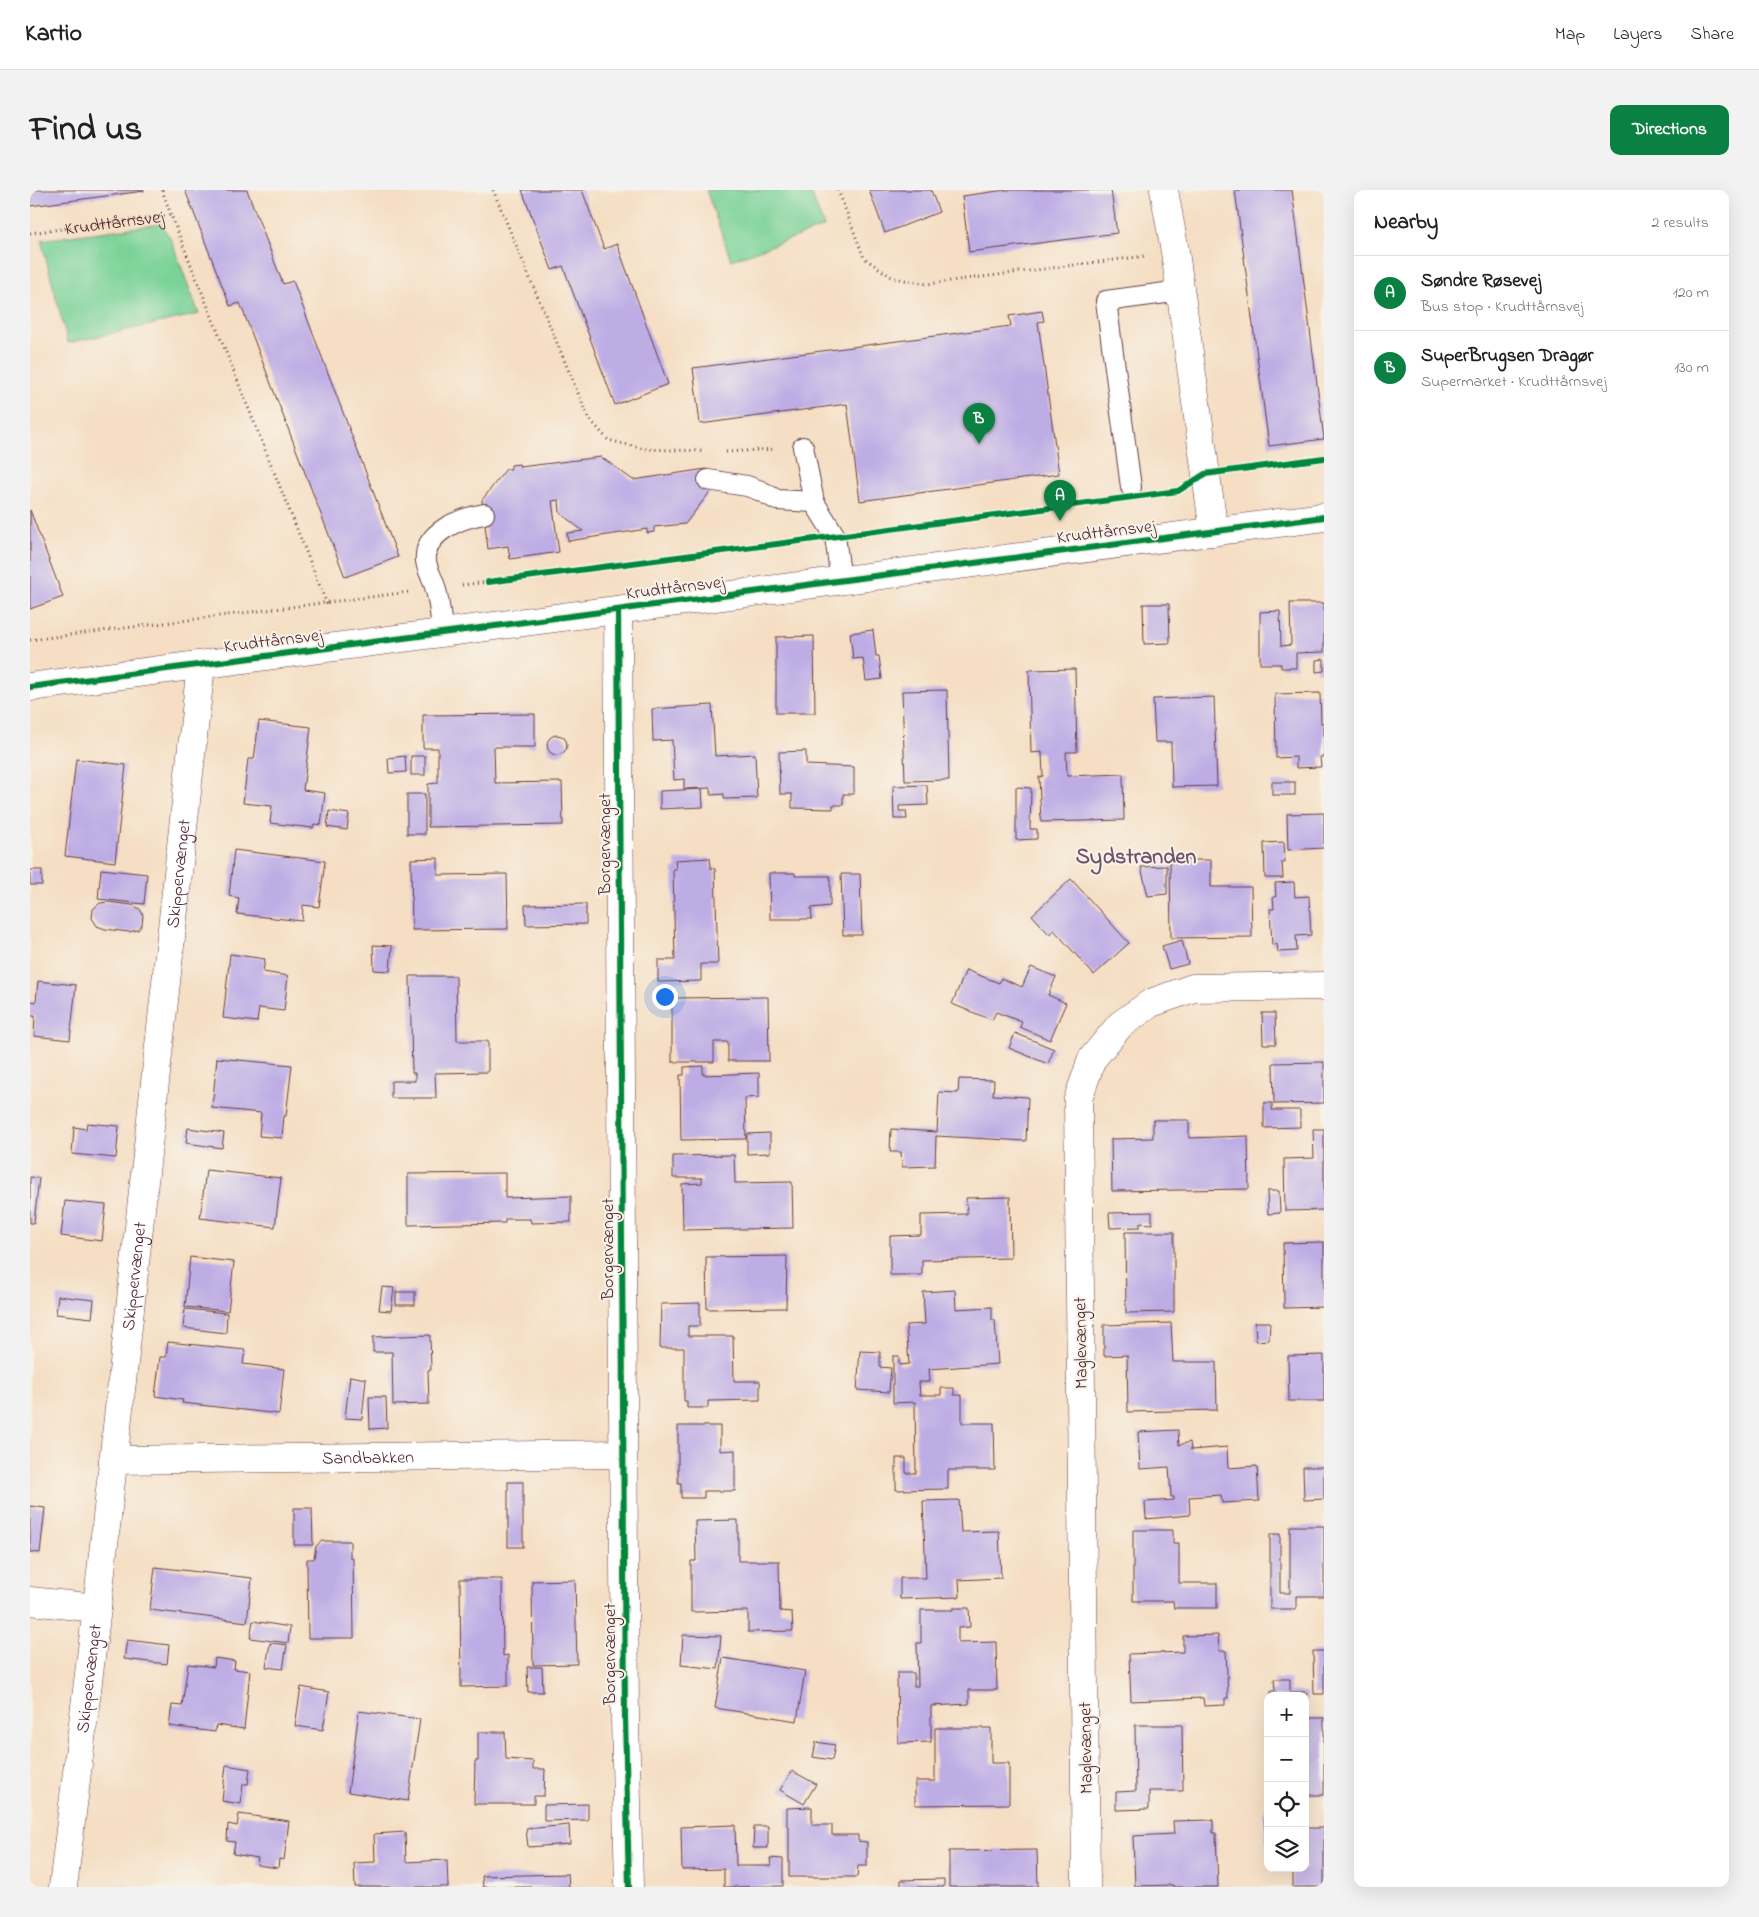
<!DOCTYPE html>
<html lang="en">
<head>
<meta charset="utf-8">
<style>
	:root { --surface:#fff; --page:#f2f2f2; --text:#222; --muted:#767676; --line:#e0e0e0; --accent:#0b8043 }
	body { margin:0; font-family:"Indie Flower",sans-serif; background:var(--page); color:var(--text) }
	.controls { position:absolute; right:15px; bottom:15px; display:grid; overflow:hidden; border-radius:10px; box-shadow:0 5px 20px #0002 }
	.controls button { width:45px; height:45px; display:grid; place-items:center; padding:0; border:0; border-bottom:1px solid var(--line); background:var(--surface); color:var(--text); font:25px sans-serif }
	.you { position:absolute; left:634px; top:806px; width:18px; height:18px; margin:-12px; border:4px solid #fff; border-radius:50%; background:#1a73e8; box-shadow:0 0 0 8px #1a73e833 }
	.badge { display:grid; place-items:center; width:32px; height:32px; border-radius:50%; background:var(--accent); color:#fff; font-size:16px; font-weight:700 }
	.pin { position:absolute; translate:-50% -41px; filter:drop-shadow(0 1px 2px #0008) }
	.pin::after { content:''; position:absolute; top:26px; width:18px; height:15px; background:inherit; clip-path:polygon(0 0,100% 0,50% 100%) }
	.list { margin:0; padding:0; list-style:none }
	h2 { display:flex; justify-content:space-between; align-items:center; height:65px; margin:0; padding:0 20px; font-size:21px }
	h2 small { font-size:16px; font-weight:400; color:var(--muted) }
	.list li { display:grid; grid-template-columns:32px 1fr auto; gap:15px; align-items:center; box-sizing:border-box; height:75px; padding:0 20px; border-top:1px solid var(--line) }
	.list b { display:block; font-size:19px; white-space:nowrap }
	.list p { margin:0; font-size:16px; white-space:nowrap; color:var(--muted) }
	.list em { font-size:16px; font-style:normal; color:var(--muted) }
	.icon { flex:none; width:28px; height:28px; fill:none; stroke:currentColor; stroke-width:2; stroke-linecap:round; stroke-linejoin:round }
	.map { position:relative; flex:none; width:1294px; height:1697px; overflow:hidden; border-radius:10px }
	header { display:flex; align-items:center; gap:30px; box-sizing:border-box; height:70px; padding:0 25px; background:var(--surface); border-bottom:1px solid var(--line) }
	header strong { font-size:24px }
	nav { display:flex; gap:28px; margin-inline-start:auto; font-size:18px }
	.intro { display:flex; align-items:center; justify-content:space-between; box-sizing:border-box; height:120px; padding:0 30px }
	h1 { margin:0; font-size:35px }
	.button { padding:12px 22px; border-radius:10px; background:var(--accent); color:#fff; font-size:18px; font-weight:700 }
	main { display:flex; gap:30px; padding:0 30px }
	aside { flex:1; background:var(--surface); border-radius:10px; box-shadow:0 5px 20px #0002 }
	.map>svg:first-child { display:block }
</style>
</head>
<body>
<header>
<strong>Kartio</strong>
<nav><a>Map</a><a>Layers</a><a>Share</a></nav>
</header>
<div class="intro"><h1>Find us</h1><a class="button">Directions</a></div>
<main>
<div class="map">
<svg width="1294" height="1697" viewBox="0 0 1294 1697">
	<rect width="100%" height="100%" fill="#f7f3e8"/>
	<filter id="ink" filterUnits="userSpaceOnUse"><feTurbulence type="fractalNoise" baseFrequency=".02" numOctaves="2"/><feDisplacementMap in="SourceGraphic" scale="10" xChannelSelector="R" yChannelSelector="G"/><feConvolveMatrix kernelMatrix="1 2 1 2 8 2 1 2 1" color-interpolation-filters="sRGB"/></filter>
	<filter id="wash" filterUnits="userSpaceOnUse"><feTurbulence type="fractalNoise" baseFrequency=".0096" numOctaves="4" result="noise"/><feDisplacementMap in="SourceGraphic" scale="20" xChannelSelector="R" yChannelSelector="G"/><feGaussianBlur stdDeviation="1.12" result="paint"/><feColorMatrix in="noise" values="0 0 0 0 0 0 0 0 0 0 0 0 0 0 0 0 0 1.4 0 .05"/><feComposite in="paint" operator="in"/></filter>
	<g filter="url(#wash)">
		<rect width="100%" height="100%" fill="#f5dec3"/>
		<g fill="#79d297" stroke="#627861">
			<polygon points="676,0 780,0 794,37 701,70"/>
			<polygon points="130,34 140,47 169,124 38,153 11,50"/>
		</g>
		<g id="blocks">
			<g fill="#beade5">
				<polygon points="0,0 114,0 114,1 0,16"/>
				<polygon points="155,0 217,0 253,94 263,91 368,367 315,387 210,113 200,116"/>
				<polygon points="492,0 552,0 574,59 587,54 638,194 585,215 533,76 522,80"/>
				<polygon points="839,0 901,0 909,22 855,43"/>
				<polygon points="976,0 1081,0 1087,43 939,62 932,6"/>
				<polygon points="1205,0 1262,0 1294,249 1239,256"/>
				<polygon points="1012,121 1014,131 1008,132 1029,284 830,311 817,214 670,234 663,178 981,136 979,126"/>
				<polygon points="571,267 603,290 676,279 680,302 655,334 624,337 624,342 617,343 617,339 538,351 537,343 553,341 530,323 529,310 522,311 529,362 480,369 478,356 458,359 452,310 476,279 481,279 481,275 489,274 490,277"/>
				<polygon points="0,320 33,407 0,419"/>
				<polygon points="1260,413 1294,413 1294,462 1266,463 1266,478 1251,478 1251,474 1230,474 1230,422 1250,421 1251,456 1261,455"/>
				<polygon points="1113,414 1139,414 1140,453 1114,454"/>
				<polygon points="843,440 846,466 849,466 852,489 836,491 833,468 823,469 820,443"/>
				<polygon points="784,446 785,523 746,523 746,447"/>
				<polygon points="1294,469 1294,481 1286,482 1286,470"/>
				<polygon points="1045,479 1047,562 1036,562 1037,586 1093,584 1094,630 1011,632 1009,587 1013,586 1012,562 1001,563 999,480"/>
				<polygon points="917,500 919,590 875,591 872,501"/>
				<polygon points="1290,503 1291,533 1294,533 1294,567 1290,567 1291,577 1266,578 1266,567 1246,568 1245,504"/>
				<polygon points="1184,507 1187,596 1142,597 1141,552 1125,552 1123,509"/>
				<polygon points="682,515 685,566 725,564 727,608 694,609 694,604 681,605 681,598 654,599 654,589 644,590 642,550 623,551 622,519"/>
				<polygon points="505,524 505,557 464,557 465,593 532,592 533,635 398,637 398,594 408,593 408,558 393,558 393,525"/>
				<polygon points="229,531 281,537 273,600 295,603 291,635 284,634 283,638 240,633 242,616 213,613 218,569 224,569"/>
				<circle cx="527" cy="555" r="10"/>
				<polygon points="776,561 776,575 824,577 824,604 813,604 813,615 803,615 803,619 762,618 762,604 750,604 749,562"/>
				<polygon points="375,566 376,582 359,583 358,568"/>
				<rect x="381" y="566" width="14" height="19"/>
				<polygon points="46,569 96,575 85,672 35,666"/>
				<rect x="1242" y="592" width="23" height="13"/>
				<polygon points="897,595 898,615 869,616 869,621 876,621 877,629 864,629 863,596"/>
				<polygon points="986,597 1001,598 1000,639 1007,639 1007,649 986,650"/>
				<polygon points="672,599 673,617 630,619 630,601"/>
				<rect x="377" y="604" width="18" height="40"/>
				<polygon points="299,621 319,624 317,640 297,637"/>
				<polygon points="1294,623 1294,658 1258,660 1257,624"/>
				<polygon points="1254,652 1255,672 1252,672 1253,688 1235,688 1234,653"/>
				<polygon points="204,660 295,671 289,717 273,715 272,731 207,724 209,708 199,706"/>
				<polygon points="408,668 408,685 477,684 478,739 382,740 381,669"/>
				<polygon points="680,668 681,678 685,679 688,774 671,774 671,791 628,792 628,770 645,770 643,679 646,679 645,670"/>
				<polygon points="1140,670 1181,670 1181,697 1221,697 1222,747 1141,748"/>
				<polygon points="1137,676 1137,704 1118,706 1111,677"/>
				<polygon points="71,679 117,684 114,714 68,709"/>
				<rect x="0" y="680" width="12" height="15"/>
				<polygon points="739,683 765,683 765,686 800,686 800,716 781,718 782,729 740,729"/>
				<polygon points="811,684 830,684 832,745 813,745"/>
				<polygon points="1041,689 1099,753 1064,785 1024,740 1019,744 1002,725"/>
				<polygon points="1264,692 1265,707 1279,706 1281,745 1266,746 1267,761 1248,762 1247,754 1242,755 1240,719 1244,719 1243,707 1246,707 1245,693"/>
				<polygon points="78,712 102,715 110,719 113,725 112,735 108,740 99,742 75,739 67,736 62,728 63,719 70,713"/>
				<polygon points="556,714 556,734 496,735 495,715"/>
				<polygon points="1152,750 1158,774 1139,779 1132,756"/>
				<polygon points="343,755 362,756 360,781 344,780"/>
				<polygon points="200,764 235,769 233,782 258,786 254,821 229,818 227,832 193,828"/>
				<polygon points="1001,777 1026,787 1018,805 1036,813 1020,850 990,837 992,832 966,822 962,830 922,814 936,780 969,793 971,788 992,797"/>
				<polygon points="380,786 426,786 427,851 458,851 458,882 405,883 406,908 361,908 361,891 385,891 385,883 382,883"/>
				<polygon points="8,791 46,795 40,850 4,846 5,826 0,826 0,811 6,812"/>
				<polygon points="738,807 739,871 698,871 698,852 684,852 684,872 642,872 642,808"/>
				<polygon points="1232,823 1245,823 1246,854 1233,854"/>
				<polygon points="985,843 1024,859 1018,874 979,858"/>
				<polygon points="187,868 262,875 256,926 254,926 252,948 229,946 231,923 182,918"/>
				<polygon points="1294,872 1294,913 1244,914 1243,873"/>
				<polygon points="673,876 673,885 729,883 729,907 715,908 716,949 651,950 650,885 654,885 654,877"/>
				<polygon points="929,889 964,890 963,905 998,907 996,951 906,946 905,976 872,977 871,962 860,962 861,939 907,942 909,902 928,903"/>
				<polygon points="1234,913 1242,913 1242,920 1270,920 1270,937 1234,938"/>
				<polygon points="1123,930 1159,930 1159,948 1218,946 1219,999 1082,1001 1081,949 1123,948"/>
				<polygon points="57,933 89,936 86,968 42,964 44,937 56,939"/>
				<polygon points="158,938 194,943 192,958 156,953"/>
				<polygon points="1283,939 1294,939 1294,1020 1255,1021 1254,969 1284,968"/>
				<polygon points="740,943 740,963 717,964 717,944"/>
				<polygon points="704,965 705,993 762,992 763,1038 653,1040 652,994 672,993 672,988 643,988 643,966"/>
				<polygon points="176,980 251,988 245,1037 170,1028"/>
				<polygon points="475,983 475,1008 541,1006 541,1032 501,1033 500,1029 475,1029 475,1033 378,1035 378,984"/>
				<polygon points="0,987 9,988 4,1033 0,1033"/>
				<polygon points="1237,1001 1249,1001 1250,1023 1238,1024"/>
				<polygon points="980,1007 981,1068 892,1070 892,1085 860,1085 860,1046 891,1045 891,1025 937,1024 936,1008"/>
				<polygon points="35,1011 76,1015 72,1051 31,1046"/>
				<polygon points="1122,1022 1122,1034 1110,1033 1110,1037 1080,1038 1079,1023"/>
				<polygon points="1095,1042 1144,1042 1144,1122 1096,1123"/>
				<polygon points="1294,1052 1294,1117 1254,1118 1253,1053"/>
				<polygon points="757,1066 756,1118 677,1119 676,1067"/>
				<polygon points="160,1067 204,1072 198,1121 155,1117"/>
				<polygon points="352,1097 364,1098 361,1121 349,1120"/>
				<polygon points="925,1100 926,1119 962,1117 962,1130 965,1130 968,1174 899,1179 900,1192 889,1192 890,1205 911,1205 911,1198 924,1198 924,1205 932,1205 932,1233 964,1233 965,1280 918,1280 918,1299 866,1300 866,1268 876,1268 876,1283 886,1283 885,1212 863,1213 863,1166 869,1166 869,1175 879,1174 876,1135 895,1134 893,1102"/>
				<rect x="366" y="1102" width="19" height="13"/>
				<polygon points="28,1106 64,1110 62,1128 26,1124"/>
				<polygon points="670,1113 670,1136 658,1136 658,1146 703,1146 704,1191 730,1191 730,1210 678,1211 678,1218 657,1218 657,1211 654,1211 654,1158 630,1158 631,1114"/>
				<polygon points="155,1119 197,1123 196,1143 153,1138"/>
				<polygon points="1225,1132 1240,1132 1239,1150 1226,1151"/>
				<polygon points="1141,1133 1143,1172 1186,1172 1187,1220 1098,1222 1097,1165 1074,1166 1074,1135"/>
				<polygon points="400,1145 401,1180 398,1180 399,1214 363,1215 362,1162 343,1162 343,1147"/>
				<polygon points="138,1152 215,1160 213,1174 254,1179 249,1224 152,1213 153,1210 125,1206 130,1167 136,1167"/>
				<polygon points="830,1161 850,1162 850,1177 861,1178 859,1202 827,1200"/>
				<polygon points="1294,1165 1294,1211 1259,1211 1258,1166"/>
				<polygon points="320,1186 336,1189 332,1229 315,1228"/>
				<polygon points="339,1207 356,1207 357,1238 340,1239"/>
				<polygon points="648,1236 690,1236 690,1261 705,1260 705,1301 674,1301 674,1308 651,1308 651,1293 648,1293"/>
				<polygon points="1148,1240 1149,1255 1160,1252 1161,1260 1197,1257 1198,1278 1227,1276 1229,1311 1192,1313 1191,1305 1159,1307 1160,1325 1116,1329 1115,1312 1144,1310 1144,1307 1141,1307 1139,1277 1110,1279 1108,1242"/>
				<polygon points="1273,1277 1294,1277 1294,1309 1274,1310"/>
				<rect x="478" y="1292" width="15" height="65"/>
				<polygon points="929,1310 931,1342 969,1341 971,1388 929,1390 930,1407 870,1409 870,1388 896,1388 893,1311"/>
				<polygon points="0,1316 15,1318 10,1363 0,1362"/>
				<polygon points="264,1318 282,1318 283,1355 264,1355"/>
				<polygon points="708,1330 708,1371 749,1371 750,1421 762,1422 763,1441 718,1442 718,1421 661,1422 661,1371 666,1371 665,1331"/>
				<polygon points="1260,1336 1294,1336 1294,1406 1266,1406 1266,1419 1240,1419 1240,1344 1250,1344 1250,1403 1260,1403"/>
				<polygon points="1103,1340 1143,1340 1143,1353 1149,1353 1149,1393 1187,1393 1187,1418 1144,1418 1143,1411 1103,1411"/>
				<polygon points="292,1351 320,1351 320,1368 323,1368 324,1448 278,1448 277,1369 284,1369 286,1356"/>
				<polygon points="125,1377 222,1388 217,1432 120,1420"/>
				<polygon points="430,1389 472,1389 473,1466 478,1465 478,1496 431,1497"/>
				<polygon points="545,1390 547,1474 503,1475 502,1391"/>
				<polygon points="923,1418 939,1418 940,1437 928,1438 928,1453 966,1452 967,1500 939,1500 939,1514 901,1516 901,1552 868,1553 867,1483 884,1483 884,1496 888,1496 887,1453 891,1453 891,1420 923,1420"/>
				<polygon points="223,1431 260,1437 258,1453 220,1448"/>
				<polygon points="653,1445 691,1446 688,1479 651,1475"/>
				<polygon points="1188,1445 1189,1461 1196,1461 1198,1508 1195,1508 1195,1515 1174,1516 1173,1508 1101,1511 1099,1464 1153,1462 1153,1446"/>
				<polygon points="97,1450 139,1455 137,1474 94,1469"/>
				<polygon points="240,1453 257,1455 253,1479 236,1477"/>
				<polygon points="1283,1461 1294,1461 1294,1504 1284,1504"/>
				<polygon points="185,1468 205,1471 204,1479 220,1481 214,1539 186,1535 185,1542 139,1536 142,1515 152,1516 158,1474 184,1477"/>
				<polygon points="693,1468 775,1481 767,1531 685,1518"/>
				<polygon points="497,1477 512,1477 513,1502 498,1502"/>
				<polygon points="1244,1489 1260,1489 1260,1502 1277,1502 1277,1516 1275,1517 1275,1506 1241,1506 1241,1501 1245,1501"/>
				<polygon points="271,1497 299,1502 293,1540 265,1536"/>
				<polygon points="329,1521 390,1529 378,1611 318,1602"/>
				<rect x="1275" y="1528" width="19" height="77"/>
				<polygon points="1105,1535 1152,1535 1153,1601 1119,1601 1119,1619 1086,1620 1086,1602 1106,1601"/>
				<polygon points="905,1538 961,1538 961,1573 979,1573 979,1614 885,1615 885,1591 905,1591"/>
				<polygon points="448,1542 475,1542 476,1569 503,1571 503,1579 515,1579 514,1606 504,1606 504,1614 444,1614 445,1571 448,1571"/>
				<polygon points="786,1552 805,1555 802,1570 783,1567"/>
				<polygon points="196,1575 220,1579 218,1594 213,1594 211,1614 192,1611"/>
				<polygon points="762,1581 786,1594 774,1614 750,1600"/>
				<polygon points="558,1614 558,1630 514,1631 514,1615"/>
				<polygon points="782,1617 782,1635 802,1635 802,1645 828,1645 828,1651 837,1652 837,1676 828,1676 827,1687 759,1687 759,1636 757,1636 757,1618"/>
				<polygon points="1234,1621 1238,1621 1238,1654 1236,1654"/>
				<polygon points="209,1624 259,1631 254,1670 249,1669 248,1678 227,1675 228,1668 203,1664 205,1652 197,1651 198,1634 207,1636"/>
				<polygon points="1183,1630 1183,1643 1186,1643 1188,1697 1143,1697 1143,1695 1105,1696 1103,1646 1144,1644 1143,1631"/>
				<polygon points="539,1635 540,1654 498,1657 496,1639"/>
				<polygon points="705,1635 706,1676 741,1676 740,1668 753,1669 753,1696 694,1697 694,1679 652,1680 651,1637"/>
				<polygon points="724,1636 738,1636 738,1658 723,1658"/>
				<polygon points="1275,1638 1294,1638 1294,1697 1263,1697 1263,1678 1275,1678"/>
				<polygon points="375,1642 376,1672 417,1670 418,1697 325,1697 324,1673 345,1672 344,1644"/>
				<polygon points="1007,1660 1008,1697 919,1697 919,1661"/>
				<polygon points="538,1684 539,1697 453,1697 452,1686"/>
				<polygon points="914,1689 914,1697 871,1697 871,1690"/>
			</g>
		</g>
	</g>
	<g filter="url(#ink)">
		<use href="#blocks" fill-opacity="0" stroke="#643c42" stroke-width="1"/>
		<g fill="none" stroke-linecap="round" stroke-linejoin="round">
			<defs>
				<g id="service">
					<polyline points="773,257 784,312 805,346 811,391"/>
					<polyline points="678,290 717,296 731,301 747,310 784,312"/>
					<polyline points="1101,297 1076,111 1150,101"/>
					<path d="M413,443C410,428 410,412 405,397C403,389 397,380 396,371C393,342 431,328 454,324"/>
				</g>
				<g id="minor">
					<polyline points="1134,0 1145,62 1184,342"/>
					<polyline points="588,420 595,1528 599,1697"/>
					<polyline points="0,497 1294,327"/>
					<path id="s2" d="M83,1270L593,1264"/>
					<polyline points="0,1411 67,1418"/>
					<path id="s3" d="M33,1697L67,1418L171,475"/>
					<polyline points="1056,1697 1048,909 1062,869 1090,835 1121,813 1163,798 1294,796"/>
				</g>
			</defs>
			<use href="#service" stroke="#643c42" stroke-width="22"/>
			<use href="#minor" stroke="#643c42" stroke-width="29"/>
			<g stroke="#643c42" stroke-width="3" stroke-dasharray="1 4" stroke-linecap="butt">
				<polyline points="132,0 141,25"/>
				<polyline points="463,0 558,227 578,250 615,259 673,261"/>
				<polyline points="808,0 834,68 863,88 897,94 1115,66"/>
				<path id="s1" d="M0,43L141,25L297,414"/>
				<polyline points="696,262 745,259"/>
				<polyline points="432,395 458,392"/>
				<polyline points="0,450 379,402"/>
			</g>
			<use href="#service" stroke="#fff" stroke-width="20"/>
			<use href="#minor" stroke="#fff" stroke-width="28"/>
			<defs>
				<g id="cycleway">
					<polyline points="458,392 1148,301 1175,284 1294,268"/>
					<polyline points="588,420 595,1528 599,1697"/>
					<polyline points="0,497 1294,327"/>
				</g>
			</defs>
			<use href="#cycleway" stroke="#f7f3e8" stroke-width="9"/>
			<use href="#cycleway" stroke="#00873e" stroke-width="6"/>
		</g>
	</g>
	<g text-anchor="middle" stroke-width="4" stroke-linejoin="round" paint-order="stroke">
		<g font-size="18" fill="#4a1f2b" stroke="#f7f3e8">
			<text dy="6" stroke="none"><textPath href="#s1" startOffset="85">Krudttårnsvej</textPath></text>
			<text transform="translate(1076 341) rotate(-7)" y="6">Krudttårnsvej</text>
			<text transform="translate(645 397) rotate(-7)" y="6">Krudttårnsvej</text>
			<text transform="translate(243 450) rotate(-7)" y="6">Krudttårnsvej</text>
			<text transform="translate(574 654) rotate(-90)" y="6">Borgervænget</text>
			<text dy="6" stroke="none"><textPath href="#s3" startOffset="1020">Skippervænget</textPath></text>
			<text transform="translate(577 1059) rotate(-90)" y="6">Borgervænget</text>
			<text dy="6" stroke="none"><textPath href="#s3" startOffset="615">Skippervænget</textPath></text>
			<text transform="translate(1050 1153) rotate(-91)" y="6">Maglevænget</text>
			<text dy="6" stroke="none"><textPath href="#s2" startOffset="255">Sandbakken</textPath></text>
			<text transform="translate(579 1464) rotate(-90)" y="6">Borgervænget</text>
			<text dy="6" stroke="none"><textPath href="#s3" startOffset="210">Skippervænget</textPath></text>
			<text transform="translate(1055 1558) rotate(-91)" y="6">Maglevænget</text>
		</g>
		<g font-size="22" font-weight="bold" fill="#73516c" stroke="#f7f3e8">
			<text x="1106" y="673">Sydstranden</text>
		</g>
	</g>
</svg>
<div class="controls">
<button>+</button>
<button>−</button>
<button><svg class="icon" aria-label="locate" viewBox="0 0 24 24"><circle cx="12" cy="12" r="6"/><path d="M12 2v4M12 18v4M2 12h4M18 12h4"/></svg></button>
<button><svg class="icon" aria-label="layers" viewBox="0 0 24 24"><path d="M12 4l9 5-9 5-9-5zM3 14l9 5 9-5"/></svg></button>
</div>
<div class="you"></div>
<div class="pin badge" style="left:1030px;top:331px">A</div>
<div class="pin badge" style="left:949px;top:254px">B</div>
</div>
<aside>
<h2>Nearby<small>2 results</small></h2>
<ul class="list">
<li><span class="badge">A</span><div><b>Søndre Røsevej</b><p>Bus stop · Krudttårnsvej</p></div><em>120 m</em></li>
<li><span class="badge">B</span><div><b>SuperBrugsen Dragør</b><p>Supermarket · Krudttårnsvej</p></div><em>130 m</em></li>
</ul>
</aside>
</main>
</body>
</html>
